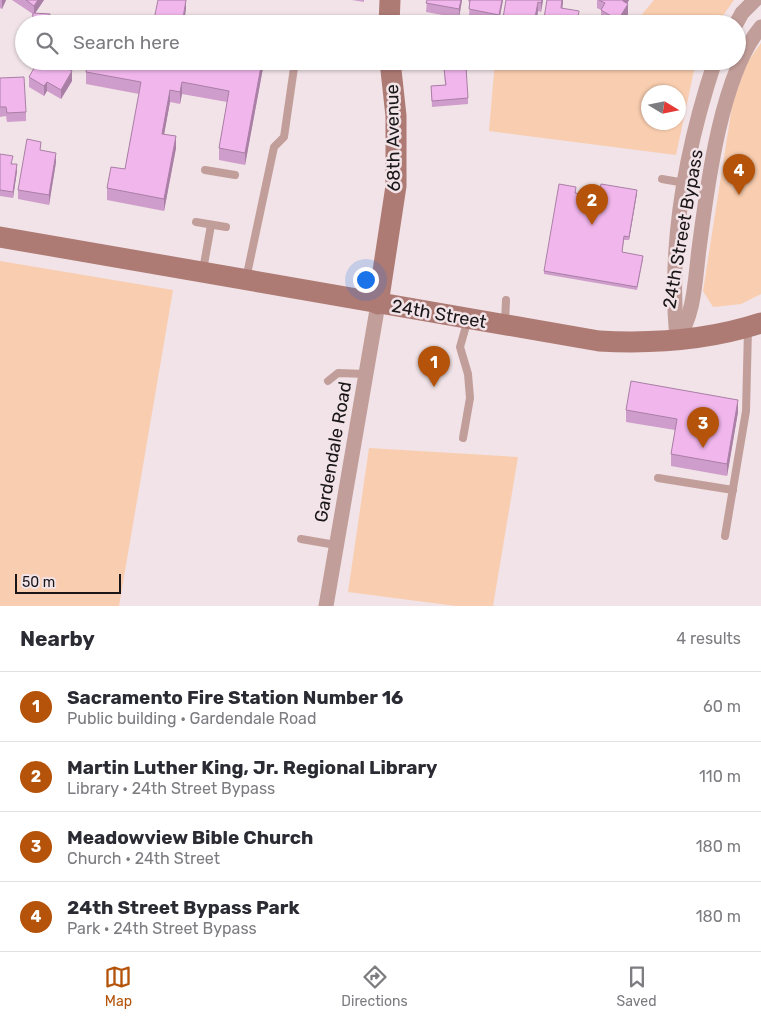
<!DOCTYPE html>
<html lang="en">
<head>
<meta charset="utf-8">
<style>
	:root { --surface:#fff; --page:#f7f7f7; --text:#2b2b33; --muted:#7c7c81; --line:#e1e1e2; --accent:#b45309 }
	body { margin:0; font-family:Rubik,sans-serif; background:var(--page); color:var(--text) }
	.compass { position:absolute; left:641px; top:85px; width:45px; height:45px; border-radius:50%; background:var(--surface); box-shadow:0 1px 4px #0004; rotate:100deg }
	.scale { position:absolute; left:15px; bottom:12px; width:106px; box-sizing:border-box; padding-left:5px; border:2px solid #1a1617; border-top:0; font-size:14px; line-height:18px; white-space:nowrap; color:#1a1617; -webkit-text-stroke:4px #f1e3e7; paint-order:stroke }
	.you { position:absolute; left:365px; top:279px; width:18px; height:18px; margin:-12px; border:4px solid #fff; border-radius:50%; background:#1a73e8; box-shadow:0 0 0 8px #1a73e833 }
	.badge { display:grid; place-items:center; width:32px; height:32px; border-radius:50%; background:var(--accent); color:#fff; font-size:16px; font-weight:700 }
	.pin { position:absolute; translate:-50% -41px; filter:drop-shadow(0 1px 2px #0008) }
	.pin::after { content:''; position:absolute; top:26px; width:18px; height:15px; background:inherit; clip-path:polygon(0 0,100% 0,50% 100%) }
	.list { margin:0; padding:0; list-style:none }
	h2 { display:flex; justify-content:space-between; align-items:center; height:65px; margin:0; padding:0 20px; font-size:21px }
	h2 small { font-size:16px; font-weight:400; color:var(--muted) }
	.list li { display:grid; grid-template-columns:32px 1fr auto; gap:15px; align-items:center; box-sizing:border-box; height:70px; padding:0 20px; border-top:1px solid var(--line) }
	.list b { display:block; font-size:19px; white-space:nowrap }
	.list p { margin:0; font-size:16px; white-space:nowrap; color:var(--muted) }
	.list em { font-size:16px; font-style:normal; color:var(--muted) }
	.icon { flex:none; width:28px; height:28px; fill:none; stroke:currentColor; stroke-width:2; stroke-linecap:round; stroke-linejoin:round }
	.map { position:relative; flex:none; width:761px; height:606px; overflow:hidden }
	.search { position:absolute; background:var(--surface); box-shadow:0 1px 4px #0004; left:15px; right:15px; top:15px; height:55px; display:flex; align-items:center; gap:12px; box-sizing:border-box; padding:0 18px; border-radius:28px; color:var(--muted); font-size:19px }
	.sheet { height:345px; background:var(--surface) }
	nav { display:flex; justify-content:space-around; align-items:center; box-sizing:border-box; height:70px; border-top:1px solid var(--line); background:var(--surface); font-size:14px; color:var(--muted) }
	nav a { display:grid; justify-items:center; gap:2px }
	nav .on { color:var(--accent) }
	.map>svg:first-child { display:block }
</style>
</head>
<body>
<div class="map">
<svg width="761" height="606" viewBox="0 0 761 606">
	<rect width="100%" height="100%" fill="#f1e3e7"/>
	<g fill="#f9cdaf" fill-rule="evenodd">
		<polygon points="654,0 734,0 717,24 634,24"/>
		<polygon points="761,43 761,294 741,304 713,307 703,291 733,100 747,63"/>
		<path d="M495,61H696L676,155L489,131ZM678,92V122H648V92Z"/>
		<polygon points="0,261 173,290 119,606 0,606"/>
		<polygon points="369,448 518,457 493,606 456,606 348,592"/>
	</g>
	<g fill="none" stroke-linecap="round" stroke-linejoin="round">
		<g stroke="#c29e9a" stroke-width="8">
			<polyline points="205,170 235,175"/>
			<polyline points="662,179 685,183"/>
			<polyline points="196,222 226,227"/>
			<polyline points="203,270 211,225"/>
			<polyline points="246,279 274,147 284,137 295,61"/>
			<polyline points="505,323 506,300"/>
			<polyline points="328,381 338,373 366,374"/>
			<polyline points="463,438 470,398 468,374 460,347 468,319"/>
			<polyline points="658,478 733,490"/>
			<polyline points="725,536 746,411 748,329"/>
			<polyline points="301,539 336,545"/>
		</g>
		<g stroke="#c29e9a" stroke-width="15">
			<polyline points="736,24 742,13 755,0"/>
			<path d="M677,340C695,314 695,279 699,249C707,187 721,74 761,27"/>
			<path d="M677,340C668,246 685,151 715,61"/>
			<polyline points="326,606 378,304"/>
		</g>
		<g stroke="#ae7a74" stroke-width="21">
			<polyline points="389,24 390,0"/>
			<path d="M0,237L599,341C653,344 709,340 761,323"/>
			<polyline points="378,304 396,186 396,116 390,61"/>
		</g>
	</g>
	<g fill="#cf9dcb">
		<polygon points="0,0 6,0 2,9 0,8"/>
		<polygon points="12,0 44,0 35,13 50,14 50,24 32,24 33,14"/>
		<polygon points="352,0 364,0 364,2"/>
		<polygon points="427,0 462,0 459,18 426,12"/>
		<polygon points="468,0 503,0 499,21 469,16 470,2 468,1"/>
		<polygon points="543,0 541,12 538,11 536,24 503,24 503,18"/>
		<polygon points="597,0 629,0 627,4 628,14 622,24 608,24 601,20 601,10 597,8"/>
		<polygon points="61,61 61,65 72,81 61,99 47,91 44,96 29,87 29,77"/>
		<polygon points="263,61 263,68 245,165 219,160 219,148 227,102 182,94 180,104 170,102 164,134 176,148 164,211 107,200 107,188 125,169 139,94 86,84 86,72 233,64"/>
		<polygon points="436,61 458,61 458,66 437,67"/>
		<polygon points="444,69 468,98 468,104 432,107 431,86 445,85"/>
		<polygon points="0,78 26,112 26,121 7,122 6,116 0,117"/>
		<polygon points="41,150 56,162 49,205 18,199 18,190"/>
		<polygon points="0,154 12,164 17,171 13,198 0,196"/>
		<polygon points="576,190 575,193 594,199 593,207 597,207 637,193 629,240 624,240 622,253 643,259 637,290 544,274 544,271"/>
		<polygon points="626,410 738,412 727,476 671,466 671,454 675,430 626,422"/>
	</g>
	<g fill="#a97fa5">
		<polygon points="2,0 6,0 2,9"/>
		<polygon points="38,0 44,0 34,15 34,6"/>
		<polygon points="186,0 186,9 184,24 182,24"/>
		<polygon points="461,0 462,0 459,18 459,9"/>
		<polygon points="502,0 503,0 499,21 499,15"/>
		<polygon points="542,0 543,0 541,12 541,3"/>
		<polygon points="562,0 563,0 563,3 561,18 561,8"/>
		<polygon points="623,0 629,0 623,11"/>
		<polygon points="538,2 538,11 536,24 534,24"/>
		<polygon points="628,4 628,14 622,24 618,24 618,20"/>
		<polygon points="262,61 263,61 263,68 245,165 245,153"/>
		<polygon points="72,71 72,81 61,99 61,90"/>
		<polygon points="47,82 47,91 44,96 44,86"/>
		<polygon points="182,82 182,94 180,104 180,92"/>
		<polygon points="170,90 170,102 162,146 162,134"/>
		<polygon points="176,136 176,148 164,211 164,199"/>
		<polygon points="56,153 56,162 49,205 49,195"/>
		<polygon points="17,164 17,171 13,198 13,192"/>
		<polygon points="637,190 637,193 629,240 629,237"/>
		<polygon points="738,400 738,412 727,476 727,464"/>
	</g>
	<g fill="#f1b6ec" stroke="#a97fa5">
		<polygon points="26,0 38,0 34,6"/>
		<polygon points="158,0 186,0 182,24 153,24"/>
		<polygon points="427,0 461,0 459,9 426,3"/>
		<polygon points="470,0 502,0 499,15 469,9"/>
		<polygon points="506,0 542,0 541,3 538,2 534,23 503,18"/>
		<polygon points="547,0 562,0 561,8 579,11 577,24 543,24"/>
		<polygon points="599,0 623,0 623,1 628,4 618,20 601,10 605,3"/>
		<polygon points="33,13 50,14 50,24 32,24"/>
		<polygon points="38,61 59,61 58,63 72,71 61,90 47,82 44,86 29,77"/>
		<polygon points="88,61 218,61 233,64 234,61 262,61 245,153 219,148 229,91 182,82 180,92 170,90 162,134 176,136 164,199 107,188 111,167 125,169 141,82 86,72"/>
		<polygon points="466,67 468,98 432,101 431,86 446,85 444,69"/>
		<polygon points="24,77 26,112 7,113 6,107 0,107 0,78"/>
		<polygon points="27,139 41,142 40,150 56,153 49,195 18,190"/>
		<polygon points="0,154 13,156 11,164 17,164 13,192 0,190"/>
		<polygon points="559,184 576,187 575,193 594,196 593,207 597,207 601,184 637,190 629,237 624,236 622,252 643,256 637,287 544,271"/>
		<polygon points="631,381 738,400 727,464 671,454 677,419 626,410"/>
	</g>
	<g text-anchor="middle" stroke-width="5" stroke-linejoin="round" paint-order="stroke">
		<g font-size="18" fill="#1a1617" stroke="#f1e3e7">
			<text transform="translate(393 138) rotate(-91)" y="6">68th Avenue</text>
			<text transform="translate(683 229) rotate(-80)" y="6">24th Street Bypass</text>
			<text transform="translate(439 314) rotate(10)" y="6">24th Street</text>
			<text transform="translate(333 452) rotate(-80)" y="6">Gardendale Road</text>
		</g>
	</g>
</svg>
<svg class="compass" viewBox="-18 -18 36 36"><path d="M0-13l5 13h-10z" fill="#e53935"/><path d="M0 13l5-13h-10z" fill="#7c7c81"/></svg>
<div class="scale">50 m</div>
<div class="you"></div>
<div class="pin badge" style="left:434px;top:387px">1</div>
<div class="pin badge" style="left:592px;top:225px">2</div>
<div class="pin badge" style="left:703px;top:448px">3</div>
<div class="pin badge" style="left:739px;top:195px">4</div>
<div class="search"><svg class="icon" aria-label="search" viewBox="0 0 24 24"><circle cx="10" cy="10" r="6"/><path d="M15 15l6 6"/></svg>Search here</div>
</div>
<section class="sheet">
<h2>Nearby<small>4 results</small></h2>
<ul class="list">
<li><span class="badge">1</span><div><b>Sacramento Fire Station Number 16</b><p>Public building · Gardendale Road</p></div><em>60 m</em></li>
<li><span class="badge">2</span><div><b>Martin Luther King, Jr. Regional Library</b><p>Library · 24th Street Bypass</p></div><em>110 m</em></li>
<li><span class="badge">3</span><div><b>Meadowview Bible Church</b><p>Church · 24th Street</p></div><em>180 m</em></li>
<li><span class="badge">4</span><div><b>24th Street Bypass Park</b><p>Park · 24th Street Bypass</p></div><em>180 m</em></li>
</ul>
</section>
<nav>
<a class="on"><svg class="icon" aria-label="map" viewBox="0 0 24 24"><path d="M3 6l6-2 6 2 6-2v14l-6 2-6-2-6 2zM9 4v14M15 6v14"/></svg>Map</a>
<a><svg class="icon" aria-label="directions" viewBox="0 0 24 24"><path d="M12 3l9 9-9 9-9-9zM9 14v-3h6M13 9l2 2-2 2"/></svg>Directions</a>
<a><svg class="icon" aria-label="saved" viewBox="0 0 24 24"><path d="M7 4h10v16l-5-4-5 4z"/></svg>Saved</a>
</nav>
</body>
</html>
